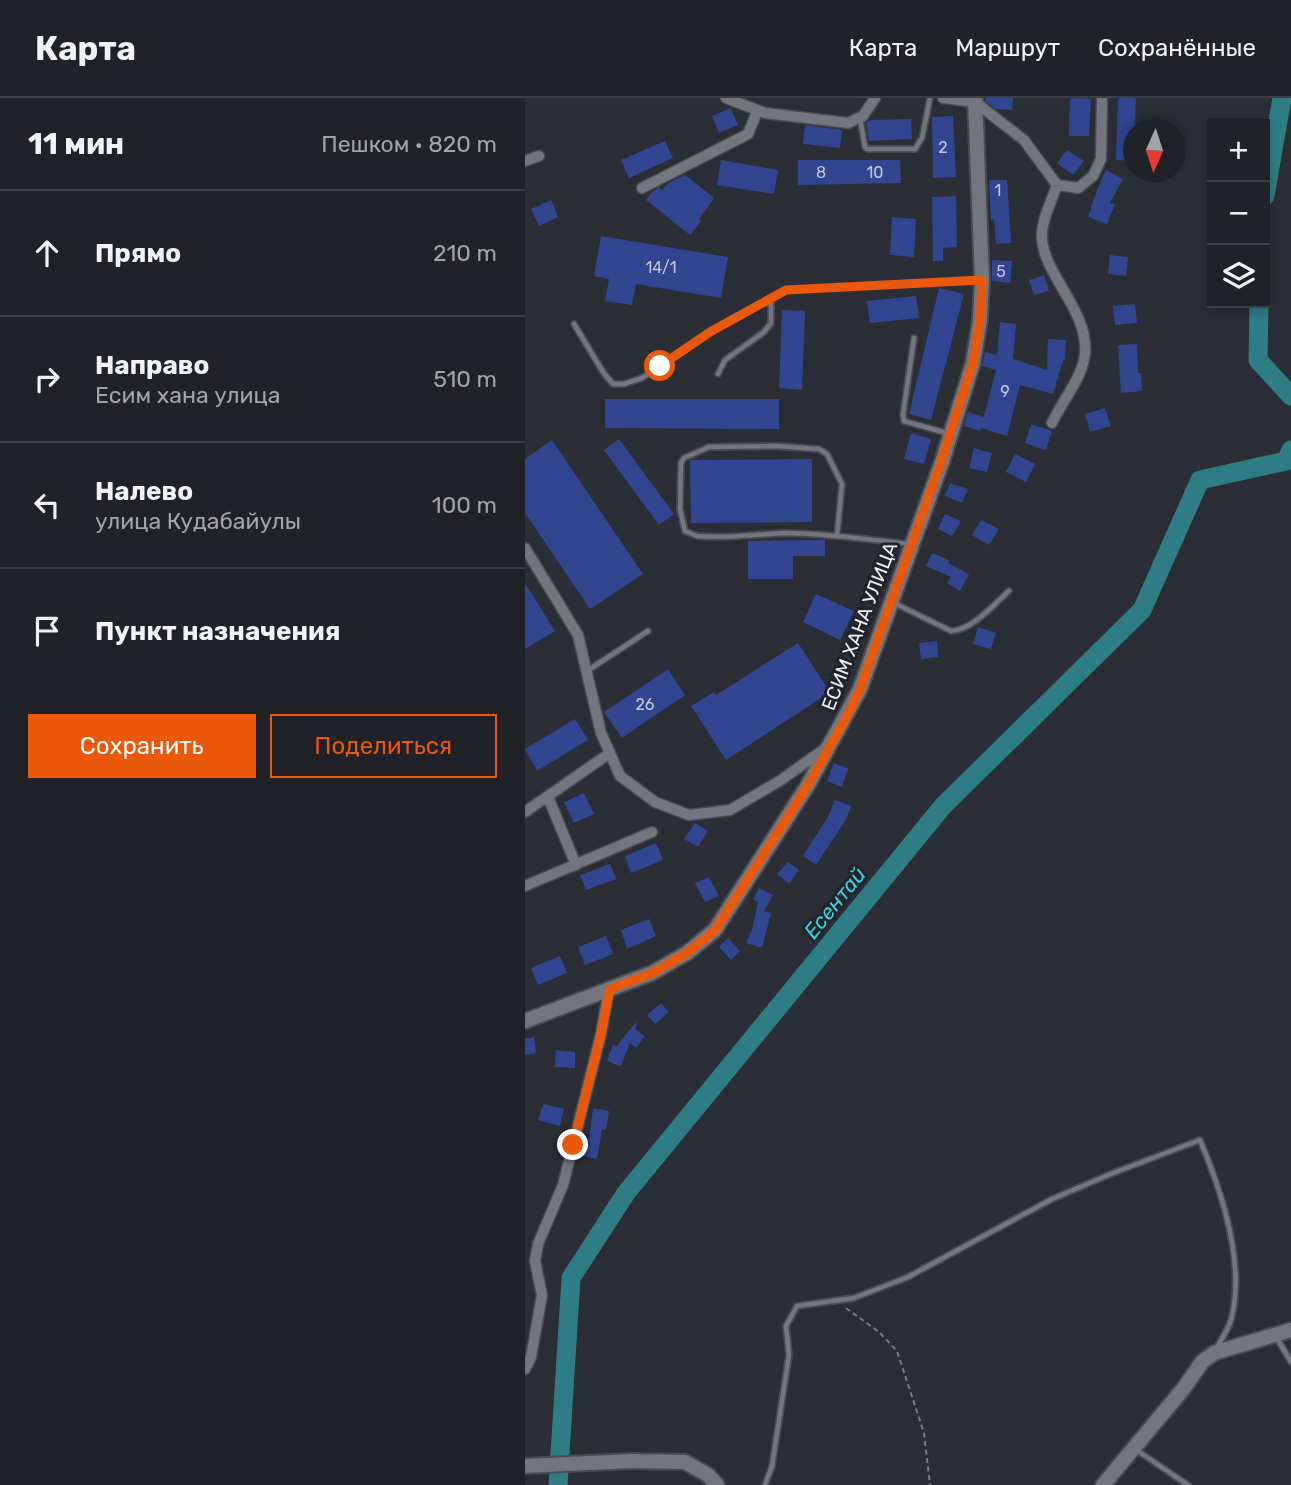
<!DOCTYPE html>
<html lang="ru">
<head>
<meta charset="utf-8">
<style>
	:root { --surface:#212228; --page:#2d2f34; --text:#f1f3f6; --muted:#a2a4a8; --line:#3e3f45; --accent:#ea580c }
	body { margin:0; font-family:Rubik,sans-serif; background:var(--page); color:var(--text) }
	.controls { position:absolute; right:21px; top:21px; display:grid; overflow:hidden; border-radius:0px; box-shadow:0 4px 10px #0003 }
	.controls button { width:63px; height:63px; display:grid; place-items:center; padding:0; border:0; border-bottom:2px solid var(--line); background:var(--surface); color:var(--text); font:35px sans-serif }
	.compass { position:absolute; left:598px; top:21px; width:63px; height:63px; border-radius:50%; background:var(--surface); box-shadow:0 4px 10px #0003; rotate:183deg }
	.stop { position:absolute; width:21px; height:21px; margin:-16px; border:5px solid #ea580c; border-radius:50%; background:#fff }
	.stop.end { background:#ea580c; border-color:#fff; box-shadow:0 2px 7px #0008 }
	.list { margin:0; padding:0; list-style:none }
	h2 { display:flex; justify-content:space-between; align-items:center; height:91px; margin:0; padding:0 28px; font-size:30px }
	h2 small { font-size:23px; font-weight:400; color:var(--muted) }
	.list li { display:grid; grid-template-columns:46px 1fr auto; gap:21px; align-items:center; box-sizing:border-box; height:126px; padding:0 28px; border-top:2px solid var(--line) }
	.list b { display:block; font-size:26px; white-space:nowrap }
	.list p { margin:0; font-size:23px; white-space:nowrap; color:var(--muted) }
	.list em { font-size:23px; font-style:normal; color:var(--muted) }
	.actions { display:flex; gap:14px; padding:21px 28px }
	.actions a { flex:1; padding:16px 0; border:2px solid var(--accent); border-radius:0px; text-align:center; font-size:24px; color:var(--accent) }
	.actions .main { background:var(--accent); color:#fff }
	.icon { flex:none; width:38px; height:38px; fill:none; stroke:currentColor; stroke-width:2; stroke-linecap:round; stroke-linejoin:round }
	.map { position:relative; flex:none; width:766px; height:1387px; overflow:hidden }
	header { display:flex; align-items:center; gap:42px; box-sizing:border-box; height:98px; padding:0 35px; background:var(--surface); border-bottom:2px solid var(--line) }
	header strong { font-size:33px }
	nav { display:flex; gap:38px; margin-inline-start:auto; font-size:24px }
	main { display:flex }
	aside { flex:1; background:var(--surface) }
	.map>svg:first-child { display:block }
</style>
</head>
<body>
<header>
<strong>Карта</strong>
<nav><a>Карта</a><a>Маршрут</a><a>Сохранённые</a></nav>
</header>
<main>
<aside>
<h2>11 мин<small>Пешком · 820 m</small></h2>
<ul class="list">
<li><svg class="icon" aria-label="ahead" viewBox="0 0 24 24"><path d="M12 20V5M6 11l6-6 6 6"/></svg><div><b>Прямо</b></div><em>210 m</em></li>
<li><svg class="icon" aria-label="right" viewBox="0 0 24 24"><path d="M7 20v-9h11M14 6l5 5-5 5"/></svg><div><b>Направо</b><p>Есим хана улица</p></div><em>510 m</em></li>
<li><svg class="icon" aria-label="left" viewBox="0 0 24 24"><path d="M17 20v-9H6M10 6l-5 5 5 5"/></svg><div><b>Налево</b><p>улица Кудабайулы</p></div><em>100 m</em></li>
<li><svg class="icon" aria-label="arrive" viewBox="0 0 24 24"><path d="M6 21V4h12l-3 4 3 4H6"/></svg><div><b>Пункт назначения</b></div></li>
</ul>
<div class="actions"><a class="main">Сохранить</a><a>Поделиться</a></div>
</aside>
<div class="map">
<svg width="766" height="1387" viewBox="0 0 766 1387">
	<rect width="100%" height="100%" fill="#2c2e35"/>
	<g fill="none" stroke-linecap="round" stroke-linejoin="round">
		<g stroke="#2e7d84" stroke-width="19">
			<polyline points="740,98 757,0"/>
			<polyline points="734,205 733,262 766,298"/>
			<polyline points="33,1387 46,1180 101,1095 418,708 617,512 675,382 761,363 766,352"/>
		</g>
	</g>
	<g fill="#314591">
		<polygon points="461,0 488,0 487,12 471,11 460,3"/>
		<polygon points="545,0 566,1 564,38 544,38"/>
		<polygon points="593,0 611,0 608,63 591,62"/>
		<polygon points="206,10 213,27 194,35 187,18"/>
		<polygon points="428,18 431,79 408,80 407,19"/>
		<polygon points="386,21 387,41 344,43 341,25 345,22"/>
		<polygon points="280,27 317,32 315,50 278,46"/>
		<polygon points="140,43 148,60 104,80 96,62"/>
		<polygon points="542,52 559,63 548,77 532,65"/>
		<polygon points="196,62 253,72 249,96 192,87"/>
		<polygon points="273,62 375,62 376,85 273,87"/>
		<polygon points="581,72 598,81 585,105 590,106 582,126 563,119 573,89"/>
		<polygon points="160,77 188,99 188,102 174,121 176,123 165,137 121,102 128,93 134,89 137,92 142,86"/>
		<polygon points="464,82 482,82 486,145 471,146 469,121 466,122 465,106"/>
		<polygon points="431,98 432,149 418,150 418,163 408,163 407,99"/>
		<polygon points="26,102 33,119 14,128 6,111"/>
		<polygon points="367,119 391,121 389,159 365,157"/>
		<polygon points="76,138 203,159 196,200 111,186 107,207 80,203 84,181 69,178"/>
		<polygon points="585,157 603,159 601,178 583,176"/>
		<polygon points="467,162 487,163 485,185 467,183"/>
		<polygon points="519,177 524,193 509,197 504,182"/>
		<polygon points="414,190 439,196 406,322 384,316"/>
		<polygon points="391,198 394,220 345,225 342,203"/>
		<polygon points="610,206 612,225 590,227 588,208"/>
		<polygon points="257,212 280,213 277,292 254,290"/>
		<polygon points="475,224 491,226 488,261 522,272 523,241 541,242 540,262 538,262 528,296 495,287 482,338 456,330 455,333 439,328 443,314 459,319 471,272 457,268 460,254 472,257"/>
		<polygon points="612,246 613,275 616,275 617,293 596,295 593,247"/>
		<polygon points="80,301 254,301 254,331 80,330"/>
		<polygon points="580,310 586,328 565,334 560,316"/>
		<polygon points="506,326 527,333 521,352 500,345"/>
		<polygon points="386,335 406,341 399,366 379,361"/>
		<polygon points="94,341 149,416 134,427 79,352"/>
		<polygon points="27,342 118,476 65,511 0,415 0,361"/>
		<polygon points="449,350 467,355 462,374 444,370"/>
		<polygon points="490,356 510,366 501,384 481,374"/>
		<polygon points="287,361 287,424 166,425 165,362"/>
		<polygon points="425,385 443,391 437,405 420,398"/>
		<polygon points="420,416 436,423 427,438 413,431"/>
		<polygon points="456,422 474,431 464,447 447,437"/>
		<polygon points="300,442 300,458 268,458 268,481 223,481 223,443"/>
		<polygon points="407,455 424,462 423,465 444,476 435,493 422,485 426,479 401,468"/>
		<polygon points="0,485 30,533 0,551"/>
		<polygon points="291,496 329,513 315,542 278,524"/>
		<polygon points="453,529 471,535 466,551 448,546"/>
		<polygon points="412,543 413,559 396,561 394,545"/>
		<polygon points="273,545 305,594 201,662 166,608 189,594 191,597"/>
		<polygon points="143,571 160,597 97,640 79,614"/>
		<polygon points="50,621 63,642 12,673 0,651"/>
		<polygon points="309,665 323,670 317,689 302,683"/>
		<polygon points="59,695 69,716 49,725 39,704"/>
		<polygon points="310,702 326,708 321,722 291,767 278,758 304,717"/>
		<polygon points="170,725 183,733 173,749 159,741"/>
		<polygon points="131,745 138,762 106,775 100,758"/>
		<polygon points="263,764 274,772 264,786 252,776"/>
		<polygon points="85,766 91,781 61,792 55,777"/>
		<polygon points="184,779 194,798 180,804 170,785"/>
		<polygon points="234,790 248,797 239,813 246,815 237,850 221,845 227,832 233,804 228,801"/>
		<polygon points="124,821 131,838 102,851 96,832"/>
		<polygon points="81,838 88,856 60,867 53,849"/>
		<polygon points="203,840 215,853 206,862 194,849"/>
		<polygon points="35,858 42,875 13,887 6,870"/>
		<polygon points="136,905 144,914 130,926 122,917"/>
		<polygon points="110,925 112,926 110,931 120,938 111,950 105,945 96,968 82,963 88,947 92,948"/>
		<polygon points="9,939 11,955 0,957 0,941"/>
		<polygon points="31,952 50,954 50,970 30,969"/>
		<polygon points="18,1006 39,1011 35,1028 13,1022"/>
		<polygon points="68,1010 84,1013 81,1032 77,1031 72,1061 53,1057 57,1041 64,1042"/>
	</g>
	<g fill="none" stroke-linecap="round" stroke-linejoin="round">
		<defs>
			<g id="lane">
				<polyline points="335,20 340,49 342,51 390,51 397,40 405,0"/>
				<polyline points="49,226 78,274 88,286 99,286 117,280 185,234 261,192 456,182"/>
				<polyline points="389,240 378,317 379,323 425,336"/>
				<polyline points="193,276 200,262 239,234 246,225 246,201"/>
				<path d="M312,438L317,386L302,356L294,351L251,348L184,349L159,360L156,365L155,411L160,433L172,438C201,441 231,436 260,435C302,435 344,442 386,446"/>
				<path d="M369,505L426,533C449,531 467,508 484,493"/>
				<polyline points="62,573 123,533"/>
				<polyline points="752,1240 766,1264"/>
				<polyline points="610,1351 663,1387"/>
				<path d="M240,1387L247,1368L264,1257L261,1228L272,1208L329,1200L383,1179L527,1101L588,1075L675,1042C697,1094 721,1166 706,1222C703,1232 696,1242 691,1251"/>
			</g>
			<g id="street">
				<polyline points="201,0 240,15 323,25 338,18 350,0"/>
				<polyline points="418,0 450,4 499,42 532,87"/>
				<polyline points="0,63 14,58"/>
				<polyline points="117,90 223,36 232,14"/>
				<path d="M527,325C537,303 557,281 560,256C564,210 514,174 517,134C518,119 527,102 532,87L553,90L568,78L576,61L577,0"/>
				<polyline points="0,450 53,537 76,635 95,678 130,704 164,717 205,712 256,682 301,650"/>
				<polyline points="23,699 51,767"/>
				<polyline points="0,714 85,655"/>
				<polyline points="0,788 127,734"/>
				<polyline points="0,1271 6,1259 17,1197 10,1163 13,1146 38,1087 76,936 84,891"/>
			</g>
			<g id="secondary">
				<polyline points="0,923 127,875 162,855 190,832 283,687 335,591 417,364 448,265 455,222 457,182 450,0"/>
				<polyline points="0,1368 106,1363 160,1364 183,1377 192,1387"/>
				<polyline points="578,1387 659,1290 677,1264 689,1255 766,1232"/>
			</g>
		</defs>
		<use href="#lane" stroke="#494b51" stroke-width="8"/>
		<use href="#street" stroke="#494b51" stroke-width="13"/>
		<use href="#secondary" stroke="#494b51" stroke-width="18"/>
		<polyline stroke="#7a7c82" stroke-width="2" stroke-dasharray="5 3.5" stroke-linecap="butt" points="321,1210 354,1234 372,1253 399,1335 405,1387"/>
		<use href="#lane" stroke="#73767e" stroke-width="4.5"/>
		<use href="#street" stroke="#73767e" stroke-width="10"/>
		<use href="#secondary" stroke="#73767e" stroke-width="14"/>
	</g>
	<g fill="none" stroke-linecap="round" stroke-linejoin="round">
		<polyline stroke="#ea580c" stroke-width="9" points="48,1047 76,936 85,891 127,875 162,855 190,832 283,687 322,618 335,591 416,364 448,265 455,222 457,182 261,192 185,234 135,268"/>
	</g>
	<g text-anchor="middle" stroke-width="6" stroke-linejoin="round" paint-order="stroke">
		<g font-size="16" fill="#c0c7dd">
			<text x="418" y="55">2</text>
			<text x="296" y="80">8</text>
			<text x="350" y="80">10</text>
			<text x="473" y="98">1</text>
			<text x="136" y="175">14/1</text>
			<text x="476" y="179">5</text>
			<text x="480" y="299">9</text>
			<text x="120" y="612">26</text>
		</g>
		<g font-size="19" fill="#f0f2f6" stroke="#22242b">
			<text transform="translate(334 528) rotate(-69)" y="7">ЕСИМ ХАНА УЛИЦА</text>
		</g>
		<g font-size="21" font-style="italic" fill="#37d6e2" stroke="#22242b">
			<text transform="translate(310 805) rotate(-51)" y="7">Есентай</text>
		</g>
	</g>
</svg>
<div class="controls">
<button>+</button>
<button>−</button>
<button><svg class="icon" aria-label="layers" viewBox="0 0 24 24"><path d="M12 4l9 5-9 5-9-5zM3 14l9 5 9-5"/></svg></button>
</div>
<svg class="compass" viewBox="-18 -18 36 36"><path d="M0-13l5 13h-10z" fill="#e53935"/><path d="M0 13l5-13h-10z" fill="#a2a4a8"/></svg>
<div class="stop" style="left:135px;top:268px"></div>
<div class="stop end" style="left:48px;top:1047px"></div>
</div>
</main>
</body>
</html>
